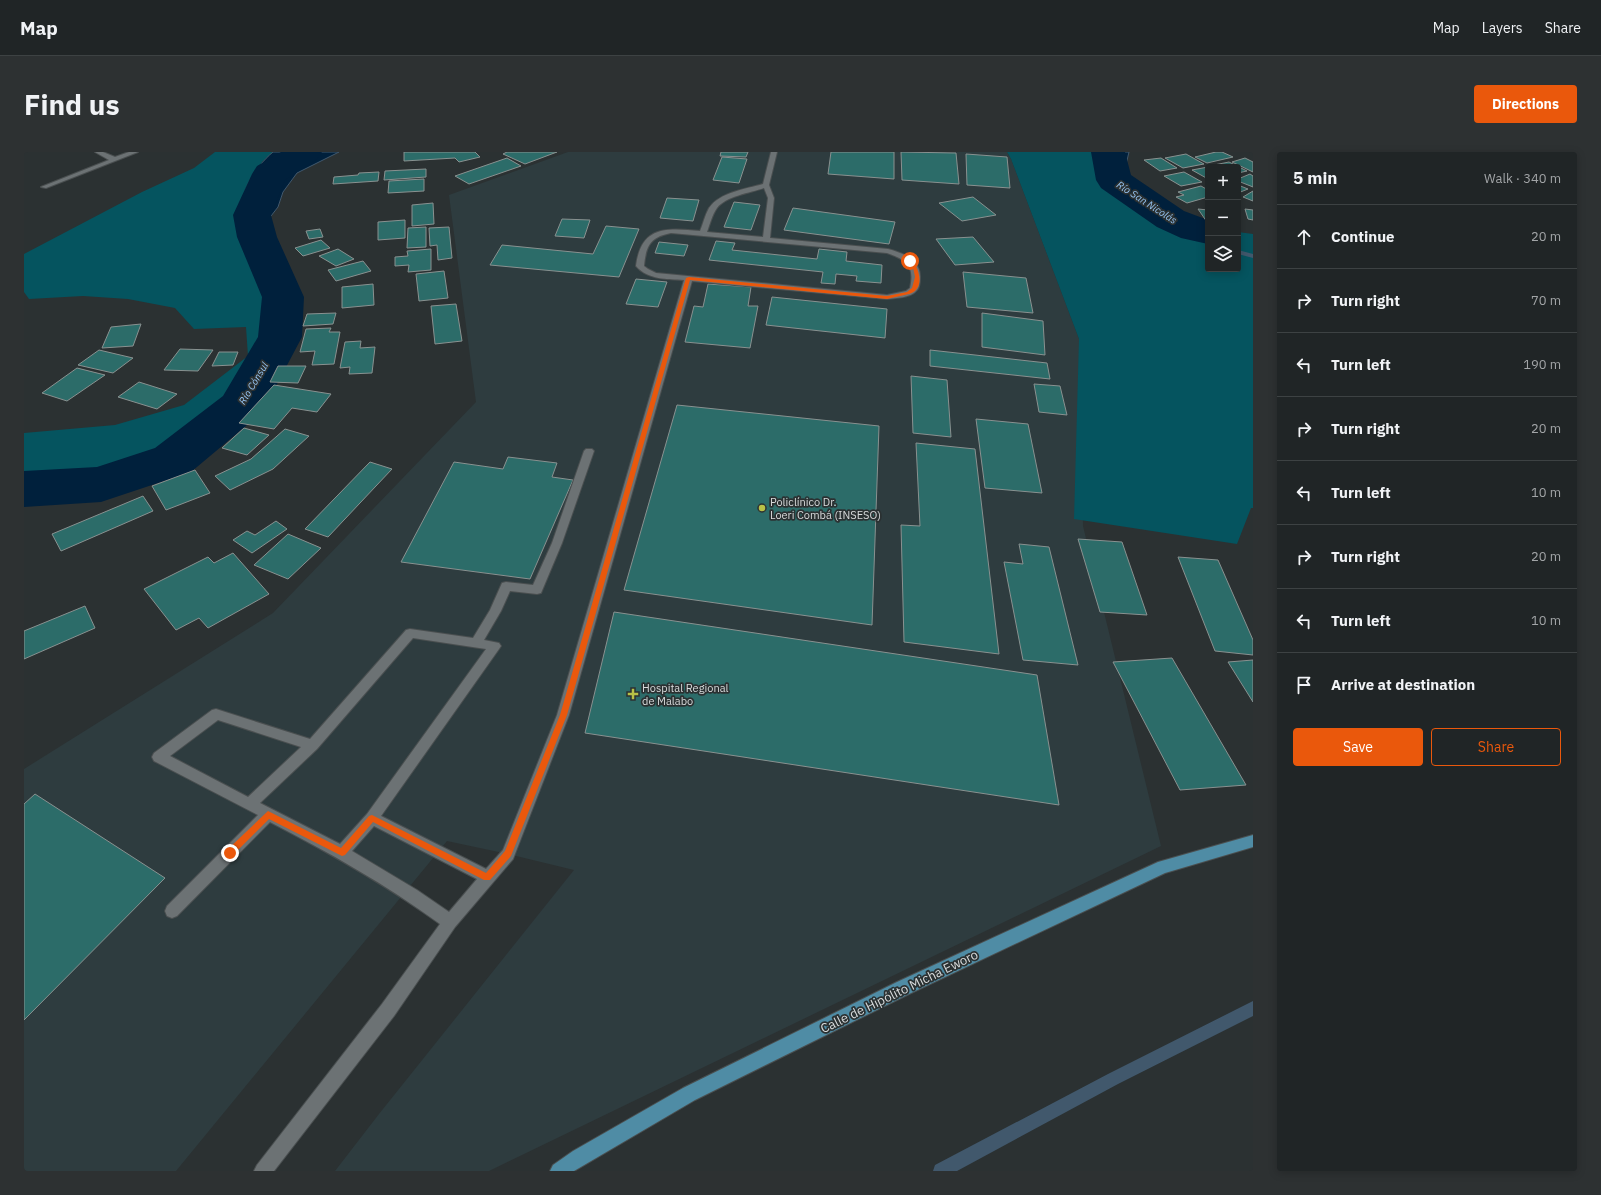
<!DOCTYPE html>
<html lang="en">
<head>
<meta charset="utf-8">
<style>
	:root { --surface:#202526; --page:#2d3132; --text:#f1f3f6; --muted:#a2a5a7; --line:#3d4243; --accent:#ea580c }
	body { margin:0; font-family:"IBM Plex Sans",sans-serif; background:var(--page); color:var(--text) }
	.controls { position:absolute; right:12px; top:12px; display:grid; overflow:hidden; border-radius:4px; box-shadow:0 2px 10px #0003 }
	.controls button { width:36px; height:36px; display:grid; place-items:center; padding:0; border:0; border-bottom:1px solid var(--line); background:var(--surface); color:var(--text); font:20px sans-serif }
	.stop { position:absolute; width:12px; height:12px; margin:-9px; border:3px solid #ea580c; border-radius:50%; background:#fff }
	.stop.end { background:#ea580c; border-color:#fff; box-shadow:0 1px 4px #0008 }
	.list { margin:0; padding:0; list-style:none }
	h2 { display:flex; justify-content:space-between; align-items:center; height:52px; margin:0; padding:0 16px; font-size:17px }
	h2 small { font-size:13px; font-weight:400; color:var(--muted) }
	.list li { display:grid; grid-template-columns:26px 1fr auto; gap:12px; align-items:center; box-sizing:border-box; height:64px; padding:0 16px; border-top:1px solid var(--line) }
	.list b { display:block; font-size:15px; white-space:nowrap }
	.list em { font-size:13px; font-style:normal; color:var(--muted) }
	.actions { display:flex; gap:8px; padding:12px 16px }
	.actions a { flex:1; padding:9px 0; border:1px solid var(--accent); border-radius:4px; text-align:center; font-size:14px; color:var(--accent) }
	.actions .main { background:var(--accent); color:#fff }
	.icon { flex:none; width:22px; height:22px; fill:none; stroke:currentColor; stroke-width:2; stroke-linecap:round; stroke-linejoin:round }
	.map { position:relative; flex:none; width:1229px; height:1019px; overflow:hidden; border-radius:4px }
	header { display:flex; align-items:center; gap:24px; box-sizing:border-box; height:56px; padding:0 20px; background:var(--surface); border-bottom:1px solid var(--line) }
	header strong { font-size:19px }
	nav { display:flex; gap:22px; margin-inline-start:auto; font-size:14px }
	.intro { display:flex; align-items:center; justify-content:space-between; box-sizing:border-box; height:96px; padding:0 24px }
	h1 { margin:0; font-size:28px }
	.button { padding:10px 18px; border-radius:4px; background:var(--accent); color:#fff; font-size:14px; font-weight:700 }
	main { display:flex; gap:24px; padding:0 24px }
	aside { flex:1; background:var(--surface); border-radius:4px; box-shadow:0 2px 10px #0003 }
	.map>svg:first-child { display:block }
</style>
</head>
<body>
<header>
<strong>Map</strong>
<nav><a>Map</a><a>Layers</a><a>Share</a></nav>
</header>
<div class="intro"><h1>Find us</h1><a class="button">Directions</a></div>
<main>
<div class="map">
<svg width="1229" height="1019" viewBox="0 0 1229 1019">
	<rect width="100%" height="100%" fill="#2b3132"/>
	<polygon fill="#2e3c3f" points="544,0 983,0 987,7 1055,187 1059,374 1137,694 465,1019 311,1019 355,962 550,718 484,702 423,689 152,1019 0,1019 0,617 249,461 452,250 425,43"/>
	<g fill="#05545f">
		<polygon points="191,0 249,0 238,10 217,62 249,151 252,209 217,263 165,298 88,332 0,335 0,281 91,273 160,253 224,204 222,175 170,177 151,156 104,147 59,144 5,147 0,140 0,102 118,40 170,16"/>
		<polygon points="983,0 1077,0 1079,25 1101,31 1100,33 1131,53 1159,74 1184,77 1184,117 1214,117 1214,80 1229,82 1229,356 1227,356 1213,392 1050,367 1055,187 987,7"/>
	</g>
	<g fill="#00203c" stroke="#41586c">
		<path d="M249,0H315L273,21L259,40L254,55L247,64L220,70C211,45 231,15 249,0Z"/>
		<polygon points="1077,0 1105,0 1099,25 1101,31 1079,25"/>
	</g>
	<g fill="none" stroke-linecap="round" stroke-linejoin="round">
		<g fill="#41586c" fill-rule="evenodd">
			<polygon points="1177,77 1184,81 1184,86 1175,80 1174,79"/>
			<polygon points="1214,98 1229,102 1229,106 1214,102"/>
			<polygon points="1229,849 1229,864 1094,932 933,1019 909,1019 911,1013 1084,922"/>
		</g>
		<g fill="#00203c" fill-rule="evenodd">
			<polygon points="257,0 298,0 293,7 261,28 247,63 253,85 280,145 278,185 242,253 235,263 167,320 77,350 0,355 0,319 73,315 131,296 199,244 234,185 238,145 213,85 209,63 228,22 233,14"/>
			<polygon points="1067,0 1101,0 1107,23 1160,59 1184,68 1184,92 1157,86 1133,75 1077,36 1072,28"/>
		</g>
	</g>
	<g fill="#2c6c69" stroke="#899190">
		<polygon points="380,0 451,0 456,5 435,10 431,6 380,9"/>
		<polygon points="483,0 533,0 501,12 479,2"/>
		<polygon points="697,0 724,0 722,5 696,4"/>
		<polygon points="807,0 870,0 870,27 804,22"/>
		<polygon points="877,0 932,1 935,32 878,28"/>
		<polygon points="1192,0 1198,0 1209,5 1183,11 1171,5"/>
		<polygon points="942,2 983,5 986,36 943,33"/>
		<polygon points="1162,2 1180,12 1159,16 1141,6"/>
		<polygon points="698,5 723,7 715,31 689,28"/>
		<polygon points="483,6 497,14 445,32 431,24"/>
		<polygon points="1137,6 1153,16 1136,19 1120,8"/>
		<polygon points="1221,6 1229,10 1229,20 1208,10"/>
		<polygon points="1205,10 1223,19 1214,21 1214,15 1193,15 1190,13"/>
		<polygon points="1184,15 1184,27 1168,18"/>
		<polygon points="402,17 402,25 360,28 361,19"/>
		<polygon points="355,20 354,29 309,32 310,25 334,23 335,21"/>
		<polygon points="1160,20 1178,30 1157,34 1140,24"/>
		<polygon points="1226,22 1229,24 1229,35 1214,29 1214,27"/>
		<polygon points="400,27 400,39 364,41 365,29"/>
		<polygon points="1214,33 1224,37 1214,41"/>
		<polygon points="1177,34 1184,38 1184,45 1163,51 1152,45 1160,43 1154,40"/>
		<polygon points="1229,39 1229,49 1219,45"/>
		<polygon points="949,45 972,63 938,69 915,51"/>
		<polygon points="643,46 675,48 669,69 636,66"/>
		<polygon points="710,50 736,53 727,78 700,75"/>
		<polygon points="409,51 410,72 388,74 388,53"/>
		<polygon points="769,56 871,70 865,92 760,78"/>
		<polygon points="1174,57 1184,58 1184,70 1183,70"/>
		<polygon points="1221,57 1229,58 1229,68 1224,67"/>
		<polygon points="538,67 566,68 560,86 531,84"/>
		<polygon points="381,68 381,86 354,88 354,70"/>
		<polygon points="582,74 615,77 595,125 466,113 478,93 569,102"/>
		<polygon points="402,75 402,95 383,96 384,76"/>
		<polygon points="425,75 428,106 414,108 413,93 406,94 405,76"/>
		<polygon points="296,77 299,85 285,87 282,79"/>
		<polygon points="949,85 970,110 931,113 912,87"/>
		<polygon points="297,88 306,96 279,104 271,96"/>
		<polygon points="692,89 711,91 708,98 793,107 795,97 823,100 822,109 858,113 857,131 832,129 833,124 812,122 811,132 797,131 799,120 685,108"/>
		<polygon points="635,90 664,93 660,104 631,101"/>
		<polygon points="314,97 330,107 312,114 295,104"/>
		<polygon points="407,97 407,118 384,120 385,113 371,114 371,105 384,104 383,99"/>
		<polygon points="339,109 347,119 312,129 304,118"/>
		<polygon points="420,119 424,146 395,149 392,122"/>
		<polygon points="939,120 1002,126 1009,161 943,155"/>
		<polygon points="612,127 643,130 634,155 602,152"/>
		<polygon points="349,132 350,153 318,156 318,135"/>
		<polygon points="684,132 727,135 724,154 734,154 726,196 661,190 670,154 679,155"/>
		<polygon points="748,145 863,157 861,186 742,173"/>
		<polygon points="432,152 438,189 411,192 407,154"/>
		<polygon points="312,161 309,172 279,174 283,162"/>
		<polygon points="958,161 1019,169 1021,203 958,195"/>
		<polygon points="117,172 109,194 78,196 87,175"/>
		<polygon points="307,176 305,180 316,180 310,212 288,213 291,199 276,200 282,177"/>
		<polygon points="337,189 336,196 351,195 348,221 325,222 326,215 316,216 321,190"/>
		<polygon points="156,197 189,198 174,219 140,218"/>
		<polygon points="75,198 109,206 89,221 54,213"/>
		<polygon points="906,198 1023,211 1026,227 906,214"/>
		<polygon points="195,200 214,200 209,213 188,214"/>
		<polygon points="254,214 282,214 274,231 246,230"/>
		<polygon points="53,216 81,223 43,249 18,241"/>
		<polygon points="887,224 923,228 927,285 889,281"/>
		<polygon points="115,230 153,242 133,257 94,245"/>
		<polygon points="1010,232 1036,234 1043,263 1015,260"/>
		<polygon points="250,233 307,242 293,260 268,256 250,277 215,271"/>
		<polygon points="653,253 855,274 848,473 600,438"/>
		<polygon points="952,267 1004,272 1018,341 961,336"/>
		<polygon points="220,276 245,283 223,303 198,296"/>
		<polygon points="261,277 285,284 249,317 206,338 191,324 227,307"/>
		<polygon points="892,291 951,297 975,502 880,490 877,373 896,374"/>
		<polygon points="484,305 533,311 528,325 549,328 506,427 377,410 430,310 479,317"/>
		<polygon points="346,310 368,317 304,385 281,377"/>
		<polygon points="171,318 186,341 142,358 128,334"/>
		<polygon points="119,344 129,359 37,399 28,382"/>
		<polygon points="252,369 263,377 228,401 209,388 223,379 231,383"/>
		<polygon points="264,382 297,396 264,427 230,413"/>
		<polygon points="1054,387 1098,390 1123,463 1076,460"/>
		<polygon points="995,392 1025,395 1054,513 999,508 980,410 999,412"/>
		<polygon points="209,401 245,442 184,476 175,466 152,478 120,437 184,405 190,411"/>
		<polygon points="1154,405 1194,408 1229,488 1229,503 1191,499"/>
		<polygon points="61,454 71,476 0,507 0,479"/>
		<polygon points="590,460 1013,523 1035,653 561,581"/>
		<polygon points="1148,506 1222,633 1156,638 1089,510"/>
		<polygon points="1229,508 1229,550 1204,510"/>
		<polygon points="11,642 141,726 0,868 0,652"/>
	</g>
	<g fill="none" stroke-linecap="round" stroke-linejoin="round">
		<defs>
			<g id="minor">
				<polygon points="71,0 79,0 91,5 105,0 114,0 22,36 17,35 85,8"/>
				<path d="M747,0H753L745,33L750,46L746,86L864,97C879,101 897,108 896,126C896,130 895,136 893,138C887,146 872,146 863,147L668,129L545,563L489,707L431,775L370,864L250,1019H230L233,1013L358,852L416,772C361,732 306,701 246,670L153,764L148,766L143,764L141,759L143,754L234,663L130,609L128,605L130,601L188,558L192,557L286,587L382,478L386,477L449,486L466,458L478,431L482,430L509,433L528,391L560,299L562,297H568L570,299L538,391L517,441L513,442L486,439L477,459L460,488L475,491L477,494L475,497L357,664L462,717L479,698L533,563L660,128C644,127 624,128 612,114C617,73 643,76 676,79C679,72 681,63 685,56C696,40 722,37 739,32ZM740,36L744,46L739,85L683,80C686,72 688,63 693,56C702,44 726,41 740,36ZM647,81L863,101C883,108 891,114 886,136L882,139L863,143L632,121L624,117L620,114C622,94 626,85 647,81ZM389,486L462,497L343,662L316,692L236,651L293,597ZM194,568L277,595L224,645L146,604ZM350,674L453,727L425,760L393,738L328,699Z"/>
			</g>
			<polygon id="major" points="1229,683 1229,695 1141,721 885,842 671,948 550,1019 526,1019 529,1013 549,999 659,936 873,830 1134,710"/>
		</defs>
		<use href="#minor" stroke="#4a4f50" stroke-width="2"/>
		<use href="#major" stroke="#4a4f50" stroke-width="2"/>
		<use href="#minor" fill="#6c7274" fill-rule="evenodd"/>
		<use href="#major" fill="#4f8ca5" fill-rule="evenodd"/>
	</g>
	<path fill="#ea580c" d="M885,108H888C896,118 901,137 885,142C878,144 870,145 863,147L666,128L543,563L487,704L466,728H460L349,670L321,703L318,704L245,667L209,703H203V698L244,659L317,696L345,664L348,663L462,721L481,699L536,563L662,126L665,125L863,144L883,140L888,136L891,125L889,115Z"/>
	<g fill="#b8c147" stroke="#2b3132" stroke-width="1.5">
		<circle cx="738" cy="356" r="4"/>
		<path d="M607 536h4v4h4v4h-4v4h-4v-4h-4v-4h4z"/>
	</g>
	<g text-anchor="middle" stroke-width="3.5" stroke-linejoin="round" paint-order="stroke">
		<g font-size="10" font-style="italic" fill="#98c7f6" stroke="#2b3132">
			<text transform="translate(1123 50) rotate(33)" y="4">Río San Nicolás</text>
			<text transform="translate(229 231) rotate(-59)" y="4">Río Cónsul</text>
		</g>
		<g font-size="11" fill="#d8dbdc" stroke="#2b3132" text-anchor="start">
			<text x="746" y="354">Policlínico Dr.<tspan x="746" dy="13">Loeri Combá (INSESO)</tspan></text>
			<text x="618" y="540">Hospital Regional<tspan x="618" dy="13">de Malabo</tspan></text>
		</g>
		<g font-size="13" fill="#d8dbdc" stroke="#2b3132">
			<text transform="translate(875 839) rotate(-26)" y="5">Calle de Hipólito Micha Eworo</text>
		</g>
	</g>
</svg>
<div class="controls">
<button>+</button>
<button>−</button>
<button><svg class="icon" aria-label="layers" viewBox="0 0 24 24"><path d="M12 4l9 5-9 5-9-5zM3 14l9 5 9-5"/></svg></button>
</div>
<div class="stop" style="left:886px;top:109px"></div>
<div class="stop end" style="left:206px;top:701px"></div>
</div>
<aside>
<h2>5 min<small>Walk · 340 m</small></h2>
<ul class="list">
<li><svg class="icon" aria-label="ahead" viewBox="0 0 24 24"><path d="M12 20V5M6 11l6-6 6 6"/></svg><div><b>Continue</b></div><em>20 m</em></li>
<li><svg class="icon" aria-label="right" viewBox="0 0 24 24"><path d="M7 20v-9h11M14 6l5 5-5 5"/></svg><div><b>Turn right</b></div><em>70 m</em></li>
<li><svg class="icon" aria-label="left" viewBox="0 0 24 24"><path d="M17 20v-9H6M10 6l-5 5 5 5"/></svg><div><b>Turn left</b></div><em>190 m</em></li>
<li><svg class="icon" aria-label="right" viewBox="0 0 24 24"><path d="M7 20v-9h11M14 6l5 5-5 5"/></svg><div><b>Turn right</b></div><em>20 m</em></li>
<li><svg class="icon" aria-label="left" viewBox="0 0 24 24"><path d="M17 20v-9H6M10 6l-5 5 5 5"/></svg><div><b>Turn left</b></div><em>10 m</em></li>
<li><svg class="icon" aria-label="right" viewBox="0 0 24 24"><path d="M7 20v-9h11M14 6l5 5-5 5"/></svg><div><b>Turn right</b></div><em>20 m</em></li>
<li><svg class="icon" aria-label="left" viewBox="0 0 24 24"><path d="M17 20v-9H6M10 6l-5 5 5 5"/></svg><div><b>Turn left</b></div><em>10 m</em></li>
<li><svg class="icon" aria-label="arrive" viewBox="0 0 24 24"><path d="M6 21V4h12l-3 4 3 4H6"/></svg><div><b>Arrive at destination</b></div></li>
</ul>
<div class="actions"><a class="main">Save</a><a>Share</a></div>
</aside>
</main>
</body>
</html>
